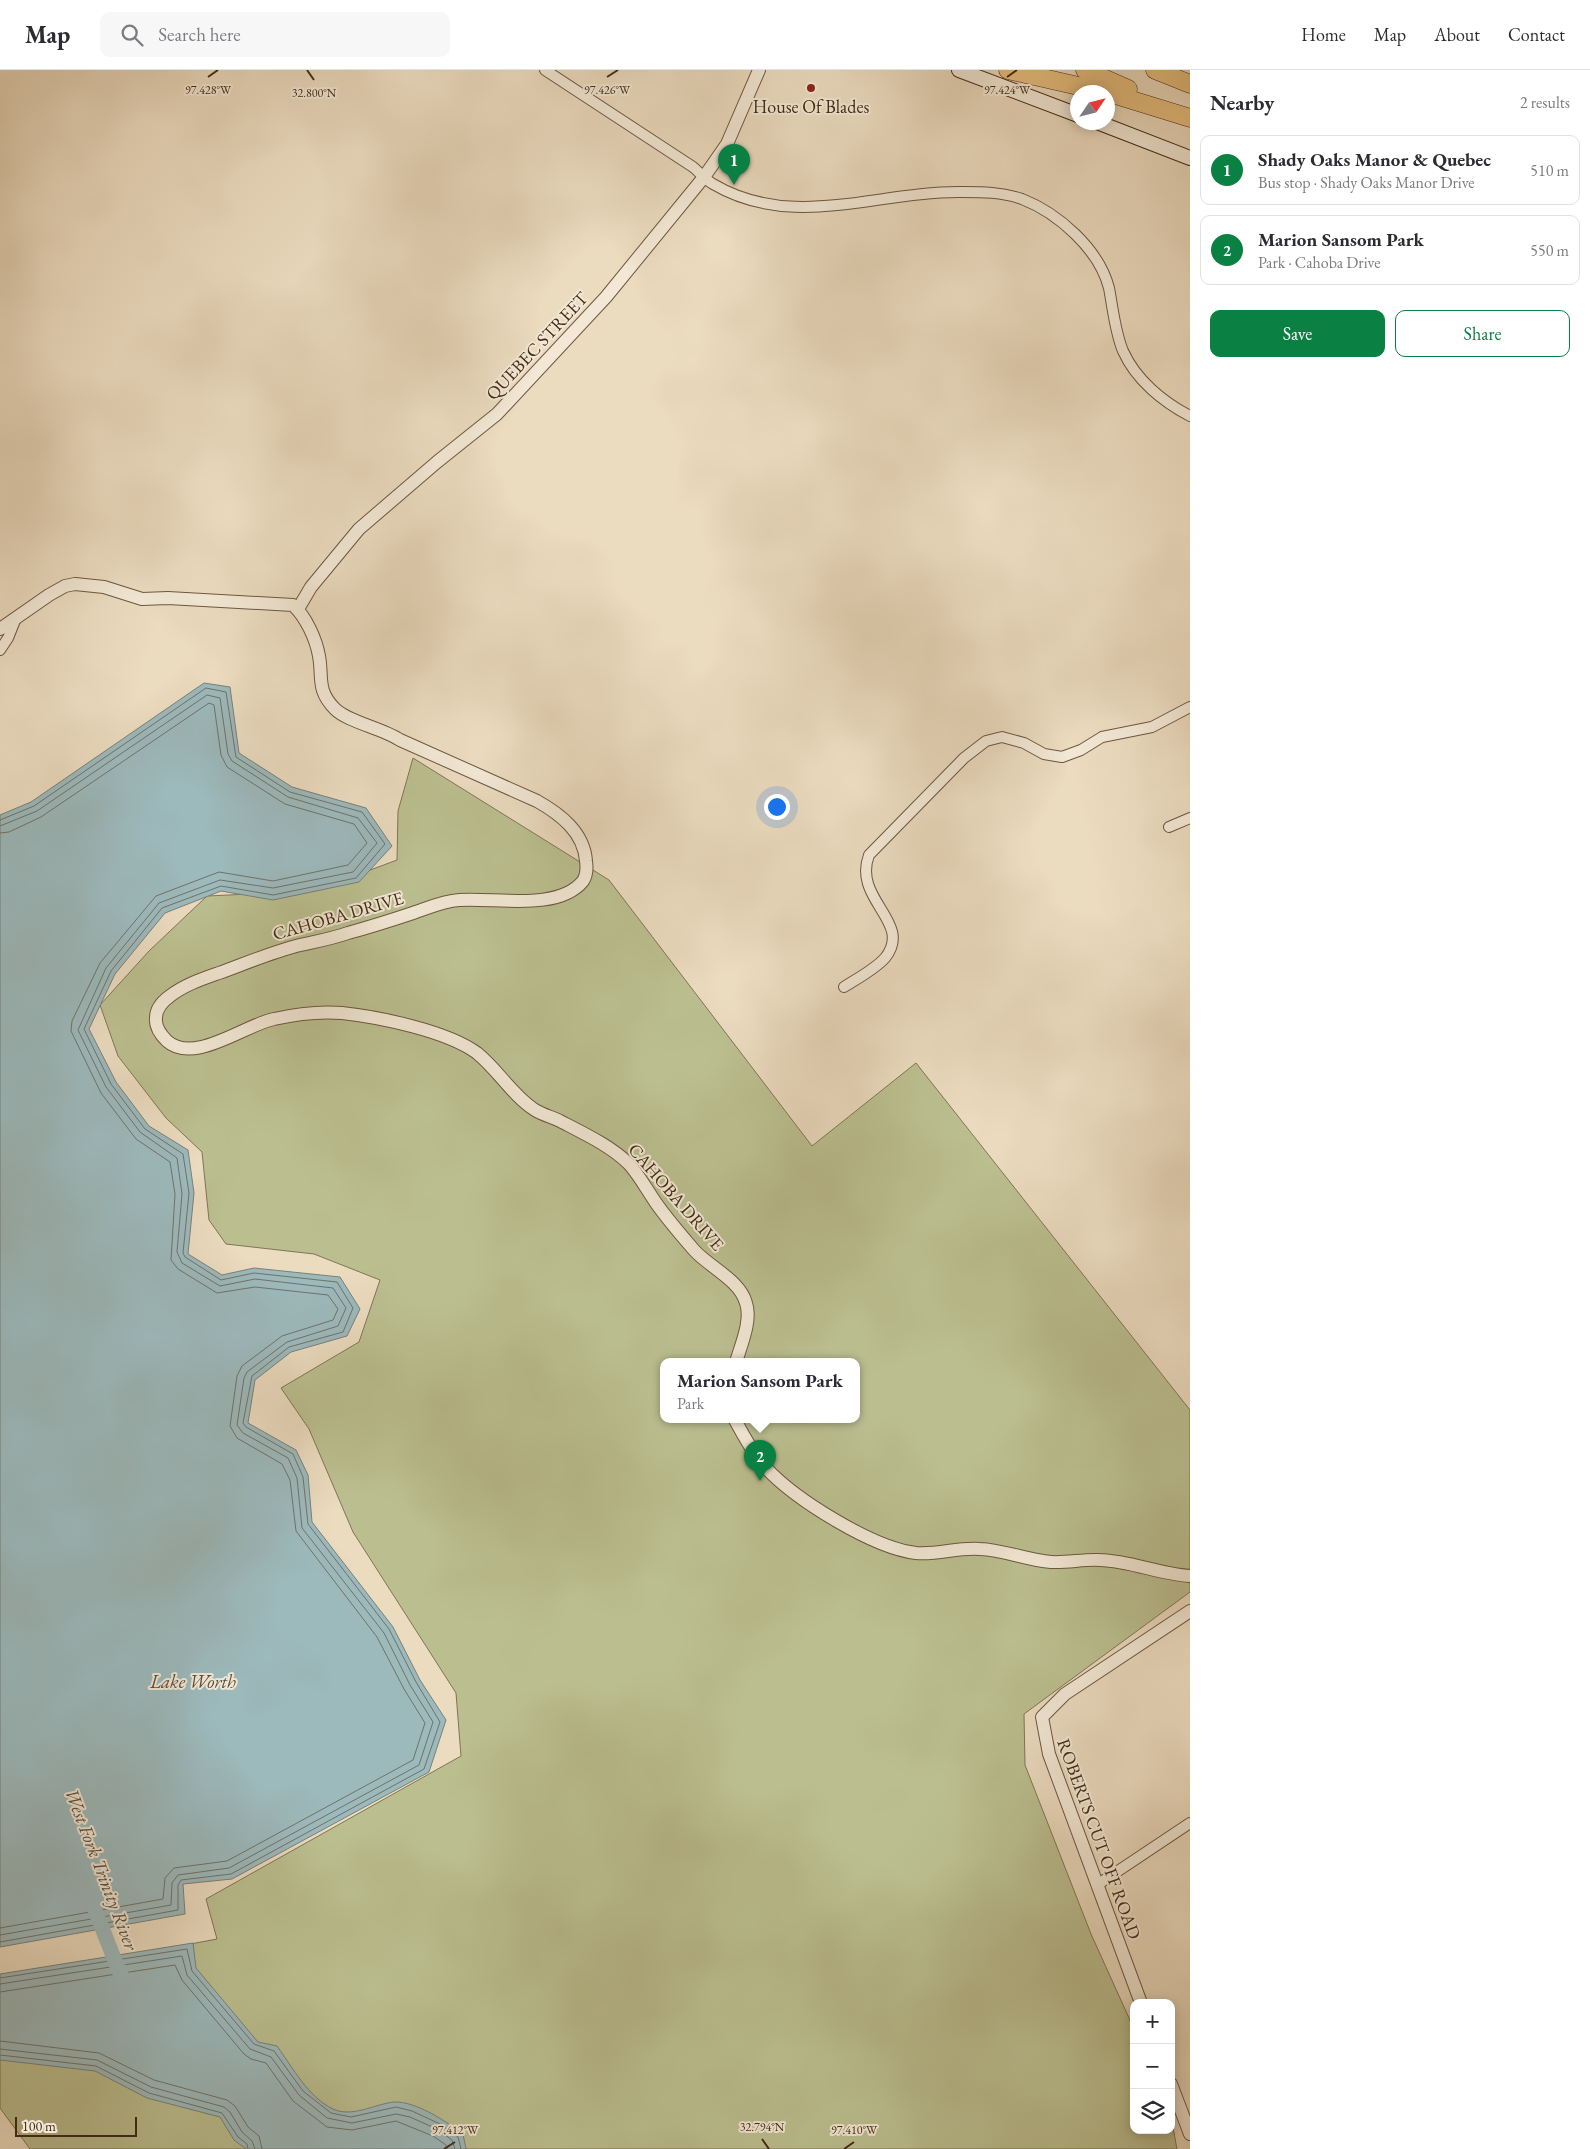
<!DOCTYPE html>
<html lang="en">
<head>
<meta charset="utf-8">
<style>
	:root { --surface:#fff; --page:#f7f7f7; --text:#2b2b33; --muted:#7c7c81; --line:#e1e1e2; --accent:#0b8043 }
	body { margin:0; font-family:"EB Garamond",serif; background:var(--page); color:var(--text) }
	.controls { position:absolute; right:15px; bottom:15px; display:grid; overflow:hidden; border-radius:10px; box-shadow:0 2px 12px #0003 }
	.controls button { width:45px; height:45px; display:grid; place-items:center; padding:0; border:0; border-bottom:1px solid var(--line); background:var(--surface); color:var(--text); font:25px sans-serif }
	.compass { position:absolute; left:1070px; top:15px; width:45px; height:45px; border-radius:50%; background:var(--surface); box-shadow:0 2px 12px #0003; rotate:55deg }
	.scale { position:absolute; left:15px; bottom:12px; width:122px; box-sizing:border-box; padding-left:5px; border:2px solid #442b16; border-top:0; font-size:14px; line-height:18px; white-space:nowrap; color:#442b16; -webkit-text-stroke:4px #f2e8d5; paint-order:stroke }
	.you { position:absolute; left:776px; top:736px; width:18px; height:18px; margin:-12px; border:4px solid #fff; border-radius:50%; background:#1a73e8; box-shadow:0 0 0 8px #1a73e833 }
	.badge { display:grid; place-items:center; width:32px; height:32px; border-radius:50%; background:var(--accent); color:#fff; font-size:16px; font-weight:700 }
	.pin { position:absolute; translate:-50% -41px; filter:drop-shadow(0 1px 2px #0008) }
	.pin::after { content:''; position:absolute; top:26px; width:18px; height:15px; background:inherit; clip-path:polygon(0 0,100% 0,50% 100%) }
	.popup { position:absolute; left:660px; top:1288px; width:200px; height:65px; box-sizing:border-box; display:grid; place-content:center; border-radius:10px; background:var(--surface); filter:drop-shadow(0 1px 4px #0005); font-size:16px; white-space:nowrap; color:var(--muted) }
	.popup b { font-size:19px; color:var(--text) }
	.popup::after { content:''; position:absolute; left:50%; top:100%; margin-left:-10px; border:10px solid transparent; border-top-color:var(--surface) }
	.list { margin:0; padding:0; list-style:none }
	h2 { display:flex; justify-content:space-between; align-items:center; height:65px; margin:0; padding:0 20px; font-size:21px }
	h2 small { font-size:16px; font-weight:400; color:var(--muted) }
	.list li { display:grid; grid-template-columns:32px 1fr auto; gap:15px; align-items:center; box-sizing:border-box; height:70px; margin:0 10px 10px; padding:0 10px; border:1px solid var(--line); border-radius:10px }
	.list b { display:block; font-size:19px; white-space:nowrap }
	.list p { margin:0; font-size:16px; white-space:nowrap; color:var(--muted) }
	.list em { font-size:16px; font-style:normal; color:var(--muted) }
	.actions { display:flex; gap:10px; padding:15px 20px }
	.actions a { flex:1; padding:11px 0; border:1px solid var(--accent); border-radius:10px; text-align:center; font-size:18px; color:var(--accent) }
	.actions .main { background:var(--accent); color:#fff }
	.icon { flex:none; width:28px; height:28px; fill:none; stroke:currentColor; stroke-width:2; stroke-linecap:round; stroke-linejoin:round }
	.map { position:relative; flex:none; width:1190px; height:2079px; overflow:hidden }
	header { display:flex; align-items:center; gap:30px; box-sizing:border-box; height:70px; padding:0 25px; background:var(--surface); border-bottom:1px solid var(--line) }
	header strong { font-size:24px }
	nav { display:flex; gap:28px; margin-inline-start:auto; font-size:18px }
	.search { width:350px; height:45px; background:var(--page); display:flex; align-items:center; gap:12px; box-sizing:border-box; padding:0 18px; border-radius:10px; color:var(--muted); font-size:19px }
	main { display:flex }
	aside { flex:1; background:var(--surface) }
	.map>svg:first-child { display:block }
</style>
</head>
<body>
<header>
<strong>Map</strong>
<div class="search"><svg class="icon" aria-label="search" viewBox="0 0 24 24"><circle cx="10" cy="10" r="6"/><path d="M15 15l6 6"/></svg>Search here</div>
<nav><a>Home</a><a>Map</a><a>About</a><a>Contact</a></nav>
</header>
<main>
<div class="map">
<svg width="1190" height="2079" viewBox="0 0 1190 2079">
	<rect width="100%" height="100%" fill="#ebdbbf"/>
	<filter id="stains"><feTurbulence type="fractalNoise" baseFrequency=".004" numOctaves="4"/><feColorMatrix values="0 0 0 0 .2 0 0 0 0 .09 0 0 0 0 .02 0 0 0 .5 -.17"/></filter>
	<radialGradient id="worn" r=".72"><stop offset=".6" stop-color="#630" stop-opacity="0"/><stop offset="1" stop-color="#630" stop-opacity=".3"/></radialGradient>
	<path fill="#bbbf90" stroke="#807553" fill-rule="evenodd" d="M413,688L609,810L812,1076L916,993L1190,1340V1522L1024,1644L1025,1695L1091,1864L1134,1959V2060H1171V2047L1177,2079H30L0,2038V1910L217,1869L206,1829L461,1686L456,1623L353,1462L309,1359L281,1318L359,1272L380,1210L314,1184L226,1174L209,1150L202,1082L166,1048L118,986L100,935L149,881L207,826L314,821L397,790L398,741ZM664,1292H856V1350H664Z"/>
	<g fill="#9cb9bc" stroke="#79807a">
		<polygon points="204,613 230,617 239,683 292,717 366,738 392,776 359,812 273,830 221,821 165,843 115,904 89,959 116,1012 149,1056 188,1080 194,1123 188,1184 222,1205 254,1198 340,1207 360,1239 347,1266 291,1282 255,1310 248,1353 296,1380 308,1405 312,1452 393,1557 420,1610 446,1650 429,1702 232,1809 183,1814 185,1844 0,1877 0,745 31,732"/>
		<path d="M193,1873L196,1898L258,1972L277,1976C293,1998 308,2027 333,2039C352,2048 375,2034 394,2032C416,2031 447,2052 463,2064L466,2079H246L234,2070L220,2047L147,2028L95,2001L0,1990V1904Z"/>
	</g>
	<g fill="none" stroke-linecap="round" stroke-linejoin="round">
		<g stroke="#707269" stroke-width="1">
			<polyline points="0,750 34,736 206,618 226,622 236,687 290,722 362,742 385,774 356,808 273,825 221,816 162,838 111,901 84,959 111,1014 145,1059 183,1084 189,1123 183,1183 185,1187 221,1210 254,1203 337,1212 353,1238 343,1262 289,1277 252,1306 243,1353 246,1357 293,1384 303,1407 308,1454 389,1559 416,1612 440,1652 424,1699 231,1804 181,1810 178,1815 178,1840 0,1872"/>
			<polyline points="0,756 37,741 207,625 220,628 228,684 232,691 288,727 358,748 377,773 353,802 273,818 220,810 159,833 106,898 78,960 106,1017 140,1062 177,1088 182,1124 177,1182 182,1193 220,1216 255,1209 333,1218 346,1238 338,1256 287,1272 247,1302 244,1308 237,1355 243,1363 288,1388 297,1408 302,1458 384,1563 410,1615 433,1652 419,1695 229,1798 178,1805 172,1813 171,1835 0,1865"/>
			<polyline points="0,763 9,762 41,747 209,633 214,635 221,685 227,697 285,734 354,754 367,773 348,795 273,811 219,802 156,826 100,893 72,951 71,961 101,1023 136,1069 170,1092 175,1124 171,1190 178,1199 217,1223 255,1217 328,1225 338,1239 333,1250 282,1266 242,1296 237,1306 230,1356 237,1368 282,1394 290,1410 296,1461 377,1567 404,1619 425,1653 413,1690 227,1791 174,1798 165,1808 163,1829 0,1858"/>
			<polyline points="0,1908 187,1879 192,1901 254,1974 274,1981 303,2021 331,2043 351,2047 396,2037 412,2041 440,2054 458,2067 461,2079"/>
			<polyline points="0,1914 182,1886 187,1905 250,1979 271,1987 299,2025 327,2048 352,2053 396,2044 410,2047 437,2059 452,2070 455,2079"/>
			<polyline points="0,1922 175,1895 182,1910 244,1984 251,1989 266,1993 293,2031 327,2057 352,2060 396,2051 433,2066 446,2075 447,2079"/>
			<polyline points="0,1971 99,1983 154,2010 227,2030 235,2036 248,2057 259,2066 262,2079"/>
			<polyline points="0,1979 97,1990 151,2017 224,2037 230,2042 242,2062 252,2071 255,2079"/>
			<polyline points="0,1985 96,1996 149,2023 222,2043 238,2067 247,2074 248,2079"/>
		</g>
		<polyline stroke="#9cb9bc" stroke-width="15" points="95,1840 119,1901 121,1901"/>
		<defs>
			<g id="minor">
				<path d="M545,0L693,97C699,102 706,110 713,114C793,161 876,121 962,122C982,122 1002,122 1022,129C1058,143 1099,179 1109,218C1113,239 1115,262 1123,281C1136,310 1163,332 1190,346"/>
				<polyline points="0,580 8,568 16,548"/>
				<polyline points="1169,757 1190,748"/>
				<path d="M844,917C858,908 874,900 885,888C914,852 852,830 869,785L964,688L986,671L1002,667L1024,673L1044,684L1062,687L1081,680L1102,667L1152,657L1190,637"/>
				<polyline points="1097,1815 1190,1753"/>
			</g>
			<g id="tertiary">
				<polyline points="298,539 311,517 359,459 437,392 497,344 606,227 704,107 727,74 759,0"/>
				<path d="M0,559L49,525L65,516L75,514L104,517L142,529L168,528L293,535C306,547 316,569 319,586C323,607 316,620 335,639C348,652 382,658 400,670L537,731C560,744 584,762 586,791C587,798 587,805 583,811C558,842 493,827 459,830C443,831 428,838 413,843C392,850 370,857 348,863C331,869 313,872 296,876C270,883 244,894 219,903C202,909 184,915 170,926C163,931 156,939 156,948C155,956 161,965 167,971C194,995 244,955 274,949C296,944 319,941 342,943C379,947 447,961 477,983C498,1000 513,1026 535,1040C543,1045 552,1047 560,1051C583,1063 611,1076 629,1094C639,1105 647,1120 656,1133C668,1150 681,1165 694,1180C709,1197 740,1210 746,1233C752,1250 741,1275 736,1292"/>
				<path d="M735,1350C744,1366 753,1384 766,1398C796,1430 873,1478 916,1483C938,1485 958,1477 980,1479C1004,1480 1027,1490 1051,1492C1067,1493 1084,1489 1100,1490C1131,1491 1159,1504 1190,1506"/>
				<polyline points="1141,1933 1049,1684 1042,1647 1065,1624 1190,1541"/>
				<polyline points="1171,2014 1190,2064"/>
			</g>
			<g id="secondary">
				<polyline points="959,0 1078,45"/>
				<polyline points="1097,52 1190,88"/>
			</g>
			<g id="motorway">
				<polyline points="1008,0 1109,23 1190,48"/>
				<polyline points="1085,0 1128,19"/>
				<polyline points="1155,0 1190,14"/>
			</g>
		</defs>
		<use href="#minor" stroke="#6e5740" stroke-width="12"/>
		<use href="#tertiary" stroke="#6e5740" stroke-width="14"/>
		<use href="#secondary" stroke="#442b16" stroke-width="16"/>
		<use href="#motorway" stroke="#442b16" stroke-width="19"/>
		<use href="#minor" stroke="#f2e8d5" stroke-width="10"/>
		<use href="#tertiary" stroke="#f2e8d5" stroke-width="12"/>
		<use href="#secondary" stroke="#f2e8d5" stroke-width="14"/>
		<use href="#motorway" stroke="#e6be80" stroke-width="18"/>
	</g>
	<path fill="none" stroke="#442b16" stroke-width="2" d="M307,0L314,10M208,7L218,0M607,7L618,0M1007,7L1017,0M762,2069L769,2079M444,2079L455,2072M844,2079L854,2072"/>
	<circle fill="#8f2418" stroke="#f2e8d5" stroke-width="2" cx="811" cy="18" r="5"/>
	<g text-anchor="middle" stroke-width="4" stroke-linejoin="round" paint-order="stroke">
		<g font-size="18" fill="#442b16" stroke="#f2e8d5">
			<text x="811" y="43">House Of Blades</text>
		</g>
		<g font-size="18" fill="#442b16" stroke="#f2e8d5">
			<text transform="translate(537 276) rotate(-47)" y="6">QUEBEC STREET</text>
			<text transform="translate(338 846) rotate(-16)" y="6">CAHOBA DRIVE</text>
			<text transform="translate(676 1127) rotate(49)" y="6">CAHOBA DRIVE</text>
			<text transform="translate(1099 1769) rotate(70)" y="6">ROBERTS CUT OFF ROAD</text>
		</g>
		<g font-size="19" font-style="italic" fill="#5a4e40" stroke="#f2e8d5">
			<text x="193" y="1618">Lake Worth</text>
			<text transform="translate(102 1799) rotate(69)" y="7">West Fork Trinity River</text>
		</g>
	</g>
	<g font-size="12" text-anchor="middle" fill="#442b16" stroke="#f2e8d5" stroke-width="4" stroke-linejoin="round" paint-order="stroke">
		<text x="607" y="24">97.426°W</text>
		<text x="208" y="24">97.428°W</text>
		<text x="1007" y="24">97.424°W</text>
		<text x="314" y="27">32.800°N</text>
		<text x="762" y="2061">32.794°N</text>
		<text x="455" y="2064">97.412°W</text>
		<text x="854" y="2064">97.410°W</text>
	</g>
	<rect width="100%" height="100%" filter="url(#stains)"/>
	<rect width="100%" height="100%" fill="url(#worn)"/>
</svg>
<div class="controls">
<button>+</button>
<button>−</button>
<button><svg class="icon" aria-label="layers" viewBox="0 0 24 24"><path d="M12 4l9 5-9 5-9-5zM3 14l9 5 9-5"/></svg></button>
</div>
<svg class="compass" viewBox="-18 -18 36 36"><path d="M0-13l5 13h-10z" fill="#e53935"/><path d="M0 13l5-13h-10z" fill="#7c7c81"/></svg>
<div class="scale">100 m</div>
<div class="you"></div>
<div class="pin badge" style="left:734px;top:115px">1</div>
<div class="pin badge" style="left:760px;top:1411px">2</div>
<div class="popup"><b>Marion Sansom Park</b>Park</div>
</div>
<aside>
<h2>Nearby<small>2 results</small></h2>
<ul class="list">
<li><span class="badge">1</span><div><b>Shady Oaks Manor &amp; Quebec</b><p>Bus stop · Shady Oaks Manor Drive</p></div><em>510 m</em></li>
<li><span class="badge">2</span><div><b>Marion Sansom Park</b><p>Park · Cahoba Drive</p></div><em>550 m</em></li>
</ul>
<div class="actions"><a class="main">Save</a><a>Share</a></div>
</aside>
</main>
</body>
</html>
